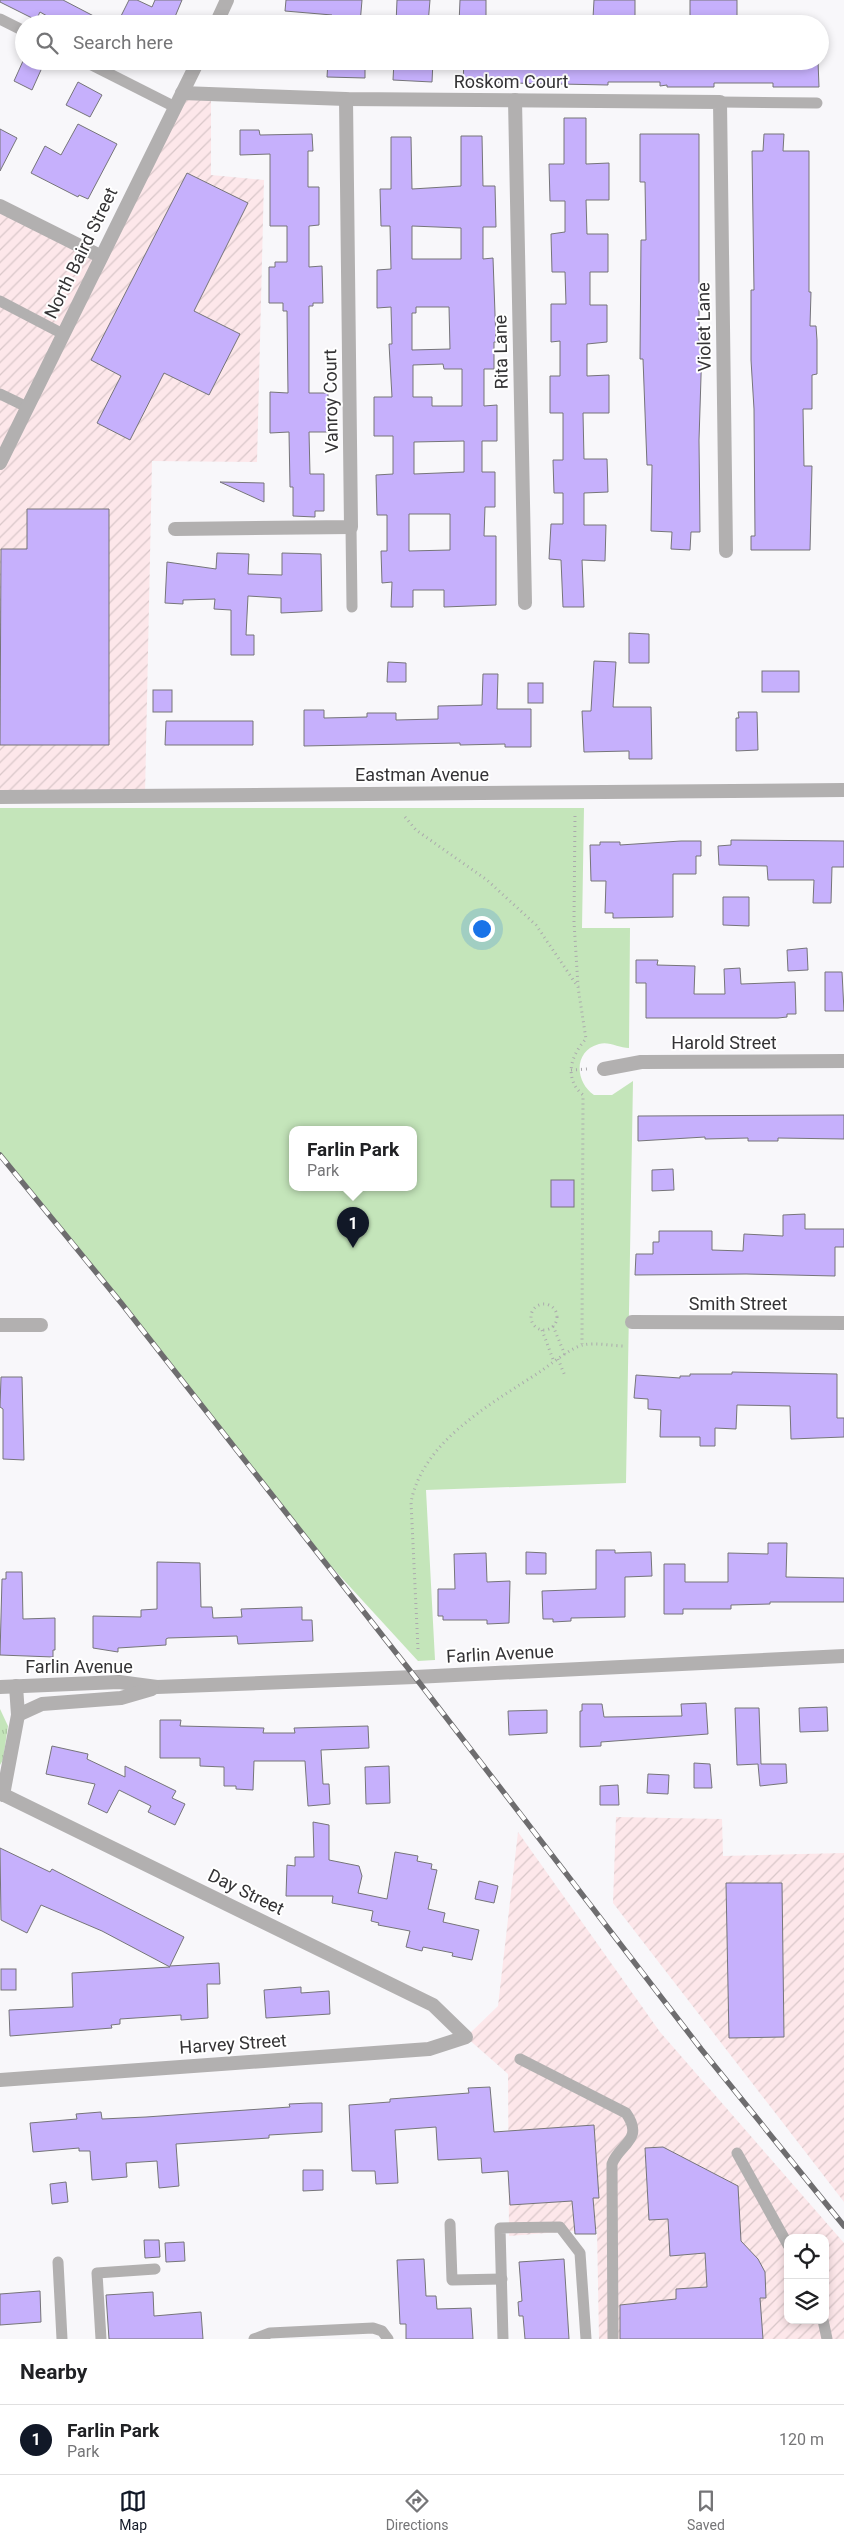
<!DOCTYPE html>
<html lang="en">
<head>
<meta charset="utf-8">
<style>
	:root { --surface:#fff; --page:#f2f2f2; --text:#202124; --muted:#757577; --line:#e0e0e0; --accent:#111827 }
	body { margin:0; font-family:Roboto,sans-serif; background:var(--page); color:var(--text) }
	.controls { position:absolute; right:15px; bottom:15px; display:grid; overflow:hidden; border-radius:10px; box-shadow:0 2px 8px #0003 }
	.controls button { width:45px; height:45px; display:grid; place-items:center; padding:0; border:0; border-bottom:1px solid var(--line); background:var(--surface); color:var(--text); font:25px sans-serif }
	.you { position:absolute; left:481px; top:928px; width:18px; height:18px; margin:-12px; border:4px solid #fff; border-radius:50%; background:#1a73e8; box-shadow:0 0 0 8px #1a73e833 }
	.badge { display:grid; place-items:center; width:32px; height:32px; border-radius:50%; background:var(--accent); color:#fff; font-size:16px; font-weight:700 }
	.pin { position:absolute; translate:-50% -41px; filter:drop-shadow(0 1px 2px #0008) }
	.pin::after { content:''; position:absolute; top:26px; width:18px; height:15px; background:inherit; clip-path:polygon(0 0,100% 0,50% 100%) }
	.popup { position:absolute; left:289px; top:1126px; width:128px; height:65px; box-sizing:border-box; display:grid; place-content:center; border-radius:10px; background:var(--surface); filter:drop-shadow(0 1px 4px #0005); font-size:16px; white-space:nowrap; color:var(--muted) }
	.popup b { font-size:19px; color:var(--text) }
	.popup::after { content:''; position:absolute; left:50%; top:100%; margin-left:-10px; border:10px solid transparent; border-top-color:var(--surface) }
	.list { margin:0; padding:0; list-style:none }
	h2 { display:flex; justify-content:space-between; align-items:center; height:65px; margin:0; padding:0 20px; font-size:21px }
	h2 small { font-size:16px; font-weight:400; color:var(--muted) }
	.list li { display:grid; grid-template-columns:32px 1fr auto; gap:15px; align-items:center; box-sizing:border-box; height:70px; padding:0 20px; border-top:1px solid var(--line) }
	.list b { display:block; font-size:19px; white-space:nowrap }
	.list p { margin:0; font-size:16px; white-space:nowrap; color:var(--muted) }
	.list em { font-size:16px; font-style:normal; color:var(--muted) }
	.icon { flex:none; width:28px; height:28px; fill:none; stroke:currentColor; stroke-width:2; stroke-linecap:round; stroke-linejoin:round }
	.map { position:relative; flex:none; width:844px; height:2339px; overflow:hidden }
	.search { position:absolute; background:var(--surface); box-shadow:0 2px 8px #0003; left:15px; right:15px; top:15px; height:55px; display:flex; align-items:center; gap:12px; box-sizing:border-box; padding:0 18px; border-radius:28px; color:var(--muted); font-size:19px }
	.sheet { height:135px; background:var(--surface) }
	nav { display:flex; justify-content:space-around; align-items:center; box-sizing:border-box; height:70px; border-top:1px solid var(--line); background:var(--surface); font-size:14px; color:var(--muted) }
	nav a { display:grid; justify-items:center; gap:2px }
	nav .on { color:var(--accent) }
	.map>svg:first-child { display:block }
</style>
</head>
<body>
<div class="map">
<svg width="844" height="2339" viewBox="0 0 844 2339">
	<defs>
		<pattern id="industrial-furrows" width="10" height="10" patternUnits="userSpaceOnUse" patternTransform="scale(1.25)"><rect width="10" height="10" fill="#fde7ea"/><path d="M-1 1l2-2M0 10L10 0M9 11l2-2" fill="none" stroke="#d9c7c9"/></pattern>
		<pattern id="grass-tufts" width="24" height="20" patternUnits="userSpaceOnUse" patternTransform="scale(1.25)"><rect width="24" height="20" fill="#c4e5ba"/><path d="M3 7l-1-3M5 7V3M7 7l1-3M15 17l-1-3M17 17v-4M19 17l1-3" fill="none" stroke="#a9c5a0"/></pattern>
	</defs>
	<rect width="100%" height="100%" fill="#f8f7fa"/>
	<g fill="url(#industrial-furrows)" fill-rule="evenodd">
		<polygon points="182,93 211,94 211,175 264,180 257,462 152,461 145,796 0,797 0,206 100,255"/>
		<polygon points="616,1817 722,1819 723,1856 844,1853 844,2202 613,1903"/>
		<path d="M518,1832L660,2032L844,2243V2339H599L597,2229L509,2236L508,2074L466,2037L498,2006ZM788,2238H825V2320H788Z"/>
	</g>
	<polygon fill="url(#grass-tufts)" points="0,1709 8,1726 3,1760 0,1765"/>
	<path fill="#c4e5ba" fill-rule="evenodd" d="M0,808H584L582,928H630L629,1048C619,1048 609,1041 599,1044C573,1051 575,1082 594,1095H612L633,1081L626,1483L426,1490L435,1660L418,1661L308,1541L33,1192L0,1155ZM293,1129H413V1187H293Z"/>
	<g fill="#c6b0fc" stroke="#767579" fill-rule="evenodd">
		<polygon points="0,0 63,0 109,24 61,24 40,12 36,20 0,2"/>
		<polygon points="129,0 137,0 152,7 155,0 182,0 172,24 138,24 121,16"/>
		<polygon points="286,0 362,0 360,24 331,24 332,15 285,11"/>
		<polygon points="397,0 430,0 428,24 396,24"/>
		<polygon points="460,0 486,0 486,24 459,24"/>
		<polygon points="594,0 635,0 635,20 593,18"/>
		<polygon points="690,0 737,0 737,19 690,18"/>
		<polygon points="23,61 45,61 32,90 14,81"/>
		<polygon points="328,61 365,61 365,78 327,77"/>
		<polygon points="394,61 433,61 432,82 393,80"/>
		<polygon points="464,61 818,61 819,87 773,87 773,83 714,83 714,87 667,87 667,85 660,86 660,82 608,82 608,85 463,82"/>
		<polygon points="78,82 102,95 90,117 66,105"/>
		<polygon points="564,118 586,118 586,164 609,163 609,200 586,200 587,234 608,234 608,272 590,272 590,305 607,305 607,342 587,344 587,376 609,375 609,413 583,413 584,459 607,459 608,492 584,493 584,525 606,525 605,561 582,560 584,607 563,607 561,560 549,559 551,524 563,524 563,493 554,493 553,460 563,460 563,413 550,413 550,376 560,376 560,341 551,342 551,304 566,304 565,272 552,272 551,234 565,232 565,201 550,201 549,164 564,164"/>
		<polygon points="78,124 117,144 88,199 79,195 78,197 31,173 45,146 61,155"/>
		<polygon points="0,129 17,138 0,171"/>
		<polygon points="240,130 259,130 260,135 312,134 313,151 308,151 308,187 319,187 319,225 309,226 309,267 322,266 323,303 313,303 313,306 309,306 309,393 328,393 328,432 309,432 310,474 324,474 324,511 315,511 315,517 293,516 293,487 290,487 289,432 270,433 270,392 288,393 287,311 283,311 283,303 269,303 269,267 275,267 275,262 287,262 287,226 270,226 270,154 240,155"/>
		<polygon points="640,134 699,134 699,345 702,345 699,440 700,532 691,532 690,550 671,549 672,532 651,531 652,465 647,465 643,359 640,359 641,240 646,240 645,182 640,182"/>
		<polygon points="764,134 784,134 783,151 809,151 809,292 811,292 810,326 816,326 817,340 817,374 812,375 812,409 803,409 804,466 812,466 810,550 751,550 751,536 755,536 754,409 751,360 751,290 754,290 752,151 763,151"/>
		<path d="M461,136H482L483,186H495L496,227H483V259L493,258L496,342H494V369H484V406L497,405V441H482V472H495V507H485L484,536H496V605L444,607V590H413V607H391L392,582L382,583L381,551H387V515H377L376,475L393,474V436H374V397H392L389,344H392L391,307L377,308V270L391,269L390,226H381L380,189H391V137H411L412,189L461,186ZM412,226L461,228V259H412ZM416,307H449L450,349L412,350V313H416ZM443,364L444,369H462V406H432V397H413V365ZM464,441V472L414,474V442ZM409,514H450V550L409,551Z"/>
		<polygon points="187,173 248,203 194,311 240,334 209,395 164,373 130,440 97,423 121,376 91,360"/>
		<polygon points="220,482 264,483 264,502"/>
		<polygon points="27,509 109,509 109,745 0,745 1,549 27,549"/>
		<polygon points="217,553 249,554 248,574 282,575 282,553 321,554 322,611 281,613 281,598 248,596 246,635 254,635 254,655 231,655 231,610 214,609 215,599 183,600 183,604 165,603 167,562 216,569"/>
		<polygon points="629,633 649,634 649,663 629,663"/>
		<polygon points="594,661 616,662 613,707 651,707 652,759 629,759 629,751 584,752 582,711 591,711"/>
		<polygon points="388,662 406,663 406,682 387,682"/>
		<rect x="762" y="671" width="37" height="21"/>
		<polygon points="483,674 498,674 497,709 531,709 531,747 505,747 505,744 460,745 460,743 304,746 304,710 324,710 324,718 367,717 367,713 396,713 396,720 438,719 438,706 482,705"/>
		<rect x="528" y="683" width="15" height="20"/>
		<rect x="153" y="690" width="19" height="22"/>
		<polygon points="738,712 757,712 758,750 736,751 736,718 739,718"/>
		<polygon points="166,721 253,721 253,745 165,745"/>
		<polygon points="731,840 844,841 844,867 832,867 831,903 813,903 814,880 768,880 767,866 719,865 718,846 731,845"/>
		<polygon points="681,841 701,841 701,856 696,856 696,874 673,874 673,917 613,918 613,913 605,913 606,881 591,881 590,845 600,845 600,842 620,842 620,845"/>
		<polygon points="723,897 749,897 749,926 723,925"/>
		<polygon points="807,948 808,970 788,971 787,950"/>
		<polygon points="636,960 658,960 657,965 695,966 694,994 725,994 724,969 740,968 741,984 795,982 796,1014 787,1014 787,1017 778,1018 646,1018 646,983 636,983"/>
		<polygon points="825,972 842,972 844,1011 825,1011"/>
		<polygon points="844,1115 844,1139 778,1138 778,1141 748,1141 748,1138 705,1139 705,1137 638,1141 638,1116"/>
		<polygon points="673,1169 674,1190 652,1191 652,1170"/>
		<rect x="551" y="1180" width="23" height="27"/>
		<polygon points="805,1214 805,1229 844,1229 844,1247 835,1247 835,1276 746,1274 635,1275 636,1254 653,1254 653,1242 659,1242 659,1231 712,1231 712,1250 743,1251 744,1234 783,1236 783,1215"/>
		<polygon points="732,1372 837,1374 837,1418 844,1418 844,1437 791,1439 790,1406 737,1405 736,1429 715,1428 715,1446 700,1446 700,1437 660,1437 661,1410 648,1409 648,1399 634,1398 636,1375 680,1378 680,1376 690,1376 690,1374 732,1374"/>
		<polygon points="1,1377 22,1377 24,1460 3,1459 3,1409 0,1407"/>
		<polygon points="768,1543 787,1543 786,1577 844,1578 844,1602 770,1602 770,1604 731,1605 731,1609 683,1609 683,1614 664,1614 664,1564 685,1564 685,1582 728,1582 728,1553 768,1554"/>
		<polygon points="596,1550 615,1550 615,1553 651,1552 652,1576 625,1577 625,1617 571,1618 571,1621 553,1622 553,1619 543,1619 542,1591 596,1589"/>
		<polygon points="526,1552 546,1553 546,1574 526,1574"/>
		<polygon points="486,1553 487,1582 510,1581 509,1623 487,1624 487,1620 443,1620 443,1616 438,1616 438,1589 455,1589 454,1554"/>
		<polygon points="157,1562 200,1563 201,1607 212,1607 213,1618 242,1617 241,1609 302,1607 302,1620 312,1620 313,1641 238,1644 237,1636 168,1638 166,1639 166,1645 118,1648 118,1652 93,1648 93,1616 141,1617 141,1610 157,1609"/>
		<polygon points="6,1572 22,1572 23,1619 55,1618 55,1650 53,1650 53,1657 0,1655 2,1579 6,1579"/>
		<polygon points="706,1703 708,1734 601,1742 601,1746 580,1747 580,1711 582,1711 582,1704 602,1704 604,1717 682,1716 681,1704"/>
		<polygon points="827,1707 828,1731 800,1732 799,1708"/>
		<polygon points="735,1708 759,1708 761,1764 786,1764 787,1783 760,1786 758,1764 737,1765"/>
		<polygon points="547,1710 547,1733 509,1735 508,1711"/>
		<polygon points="160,1720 181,1720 180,1726 264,1728 263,1733 295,1733 294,1728 368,1726 369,1748 321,1750 323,1784 329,1784 330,1804 308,1806 305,1761 254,1761 253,1790 236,1789 236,1786 224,1786 224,1767 200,1766 200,1758 160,1758"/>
		<polygon points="52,1746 88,1754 87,1759 125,1777 125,1766 176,1791 172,1798 185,1804 175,1825 148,1812 151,1806 119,1790 107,1813 88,1804 95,1784 46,1774"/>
		<polygon points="694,1763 710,1764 712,1788 694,1788"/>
		<polygon points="389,1766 390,1803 366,1804 365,1767"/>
		<polygon points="648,1774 669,1775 668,1794 647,1793"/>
		<polygon points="618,1785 619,1805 600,1805 600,1786"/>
		<polygon points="313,1822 329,1825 329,1860 359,1866 362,1876 358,1893 387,1899 395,1852 418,1856 417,1861 432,1864 431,1869 437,1870 428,1909 445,1913 443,1922 479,1930 472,1960 452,1956 453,1953 423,1947 422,1951 406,1947 410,1931 378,1925 379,1923 371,1921 373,1911 332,1903 333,1896 286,1896 287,1865 295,1866 295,1857 314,1857"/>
		<polygon points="0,1848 50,1872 52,1869 184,1937 170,1966 219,1963 220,1984 207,1984 208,2018 181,2020 181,2015 120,2019 120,2024 111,2025 112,2028 10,2036 9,2010 73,2007 72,1973 170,1967 102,1931 41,1905 27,1933 1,1920"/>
		<polygon points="479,1881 498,1886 494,1903 475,1899"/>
		<polygon points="726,1883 782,1883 784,2037 729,2038"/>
		<rect x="1" y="1969" width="15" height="21"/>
		<polygon points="301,1987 301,1993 329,1991 330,2014 266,2018 264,1990"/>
		<polygon points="490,2087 494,2132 594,2125 599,2198 593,2198 596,2234 575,2234 572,2201 510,2205 508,2171 482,2173 481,2158 438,2160 436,2127 395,2130 398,2183 376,2184 375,2171 352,2171 349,2105 390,2102 390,2099 469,2093 468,2088"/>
		<polygon points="311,2103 322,2103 322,2132 269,2135 269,2138 176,2144 179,2186 159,2188 157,2161 126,2163 127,2177 92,2180 90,2151 79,2151 79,2148 33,2152 30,2123 77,2119 76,2114 101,2112 102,2119 146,2117 290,2107 289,2104"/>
		<polygon points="663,2147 738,2186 741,2241 758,2259 765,2272 766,2298 760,2298 763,2339 620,2339 620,2305 676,2299 676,2289 707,2287 705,2253 670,2256 668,2219 649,2220 645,2148"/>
		<polygon points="303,2170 323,2170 323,2190 303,2191"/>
		<polygon points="66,2182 68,2202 52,2204 50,2184"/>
		<polygon points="144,2240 159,2240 160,2257 145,2258"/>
		<polygon points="184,2242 185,2261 166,2262 165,2243"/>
		<polygon points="424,2259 426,2296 436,2296 437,2309 471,2308 473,2339 406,2339 406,2324 400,2324 397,2260"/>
		<polygon points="564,2259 569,2339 525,2339 523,2316 519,2316 518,2302 522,2301 519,2262"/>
		<polygon points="40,2291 41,2322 0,2325 0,2294"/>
		<polygon points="153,2292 154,2316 201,2312 203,2339 109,2339 106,2295"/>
	</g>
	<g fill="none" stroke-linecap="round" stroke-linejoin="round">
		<g stroke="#abaaad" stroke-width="3" stroke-dasharray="1 4" stroke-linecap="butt">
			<polyline points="575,816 574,922 578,986"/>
			<path d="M405,817L416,830L487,880L536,925L578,987L586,1039C570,1056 564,1079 583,1095L582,1344"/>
			<polyline points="571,1070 588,1069"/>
			<circle cx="544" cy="1317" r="13"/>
			<polyline points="553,1326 565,1355"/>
			<polyline points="542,1330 554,1362"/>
			<polyline points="558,1359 565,1376"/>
			<path d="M418,1649L411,1502C423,1440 493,1403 541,1371C551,1364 572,1347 583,1345C595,1342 612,1346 625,1346"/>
		</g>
		<g stroke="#b2b0b0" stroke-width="11">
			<polyline points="0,19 24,31"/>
			<polyline points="84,61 175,107"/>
			<polyline points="720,102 817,103"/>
			<polyline points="0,301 63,334"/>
			<polyline points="0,394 27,407"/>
			<polyline points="351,527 352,607"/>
			<path d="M520,2059L626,2113C645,2140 619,2144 612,2164L613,2339"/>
			<polyline points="737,2153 788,2245"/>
			<polyline points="450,2224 452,2280 502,2279"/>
			<polyline points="58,2262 62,2339"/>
			<polyline points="823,2320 827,2339"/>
			<polyline points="101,2339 97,2273 155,2269"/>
			<polyline points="254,2339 270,2333 373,2328 382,2331 388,2339"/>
			<polyline points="503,2339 500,2228 560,2227 580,2253 586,2339"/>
		</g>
		<g stroke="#b2b0b0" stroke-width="14">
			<polyline points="216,24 227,0"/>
			<polyline points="182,93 346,99 720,102 726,551"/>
			<polyline points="515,100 525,603"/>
			<polyline points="0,206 100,256"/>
			<polyline points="0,463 198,61"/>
			<polyline points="175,529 351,527 346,99"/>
			<polyline points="0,797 844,790"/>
			<polyline points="604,1069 641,1062 844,1061"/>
			<polyline points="632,1322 844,1323"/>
			<polyline points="0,1325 41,1325"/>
			<polyline points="0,1687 119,1682 157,1687 415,1677 844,1656"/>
			<polyline points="18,1715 42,1704 121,1698 152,1689"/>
			<polyline points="0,1793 433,2005 466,2037 429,2049 0,2080"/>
			<polyline points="3,1795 18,1715 16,1686"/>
		</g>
		<defs>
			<polyline id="rail" points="0,1155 122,1304 415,1677 701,2049 844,2226"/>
		</defs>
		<use href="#rail" stroke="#6e6d6f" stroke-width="5.5"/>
		<use href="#rail" stroke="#fff" stroke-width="4" stroke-dasharray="11" stroke-linecap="butt"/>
	</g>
	<g text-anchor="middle" stroke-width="4" stroke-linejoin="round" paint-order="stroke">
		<g font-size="18" fill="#343335" stroke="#fff">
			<text x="511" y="88">Roskom Court</text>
			<text transform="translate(81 253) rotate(-64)" y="6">North Baird Street</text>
			<text transform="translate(704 327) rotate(-91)" y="6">Violet Lane</text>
			<text transform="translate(501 352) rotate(-91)" y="6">Rita Lane</text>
			<text transform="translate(331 401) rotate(-91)" y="6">Vanroy Court</text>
			<text x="422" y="781">Eastman Avenue</text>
			<text x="724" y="1049">Harold Street</text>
			<text x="738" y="1310">Smith Street</text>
			<text transform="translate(500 1654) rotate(-3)" y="6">Farlin Avenue</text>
			<text x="79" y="1673">Farlin Avenue</text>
			<text transform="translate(246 1892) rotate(26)" y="6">Day Street</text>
			<text transform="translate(233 2044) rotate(-4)" y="6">Harvey Street</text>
		</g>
	</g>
</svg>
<div class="controls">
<button><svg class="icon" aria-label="locate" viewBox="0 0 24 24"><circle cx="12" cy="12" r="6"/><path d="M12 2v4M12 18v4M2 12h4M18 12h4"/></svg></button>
<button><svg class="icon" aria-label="layers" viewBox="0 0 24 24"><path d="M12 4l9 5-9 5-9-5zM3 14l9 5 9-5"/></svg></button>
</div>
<div class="you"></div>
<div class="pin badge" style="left:353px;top:1248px">1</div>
<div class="popup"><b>Farlin Park</b>Park</div>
<div class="search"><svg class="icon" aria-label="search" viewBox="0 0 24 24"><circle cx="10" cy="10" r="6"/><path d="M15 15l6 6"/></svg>Search here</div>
</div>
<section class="sheet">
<h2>Nearby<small></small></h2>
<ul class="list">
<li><span class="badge">1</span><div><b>Farlin Park</b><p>Park</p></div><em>120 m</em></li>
</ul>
</section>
<nav>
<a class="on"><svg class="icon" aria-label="map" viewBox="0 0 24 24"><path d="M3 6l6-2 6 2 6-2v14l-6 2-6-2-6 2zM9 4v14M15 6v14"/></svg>Map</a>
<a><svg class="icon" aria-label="directions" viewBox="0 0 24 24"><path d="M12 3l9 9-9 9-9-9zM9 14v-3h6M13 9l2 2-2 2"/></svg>Directions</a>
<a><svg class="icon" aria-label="saved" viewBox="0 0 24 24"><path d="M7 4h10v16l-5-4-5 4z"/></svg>Saved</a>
</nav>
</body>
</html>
